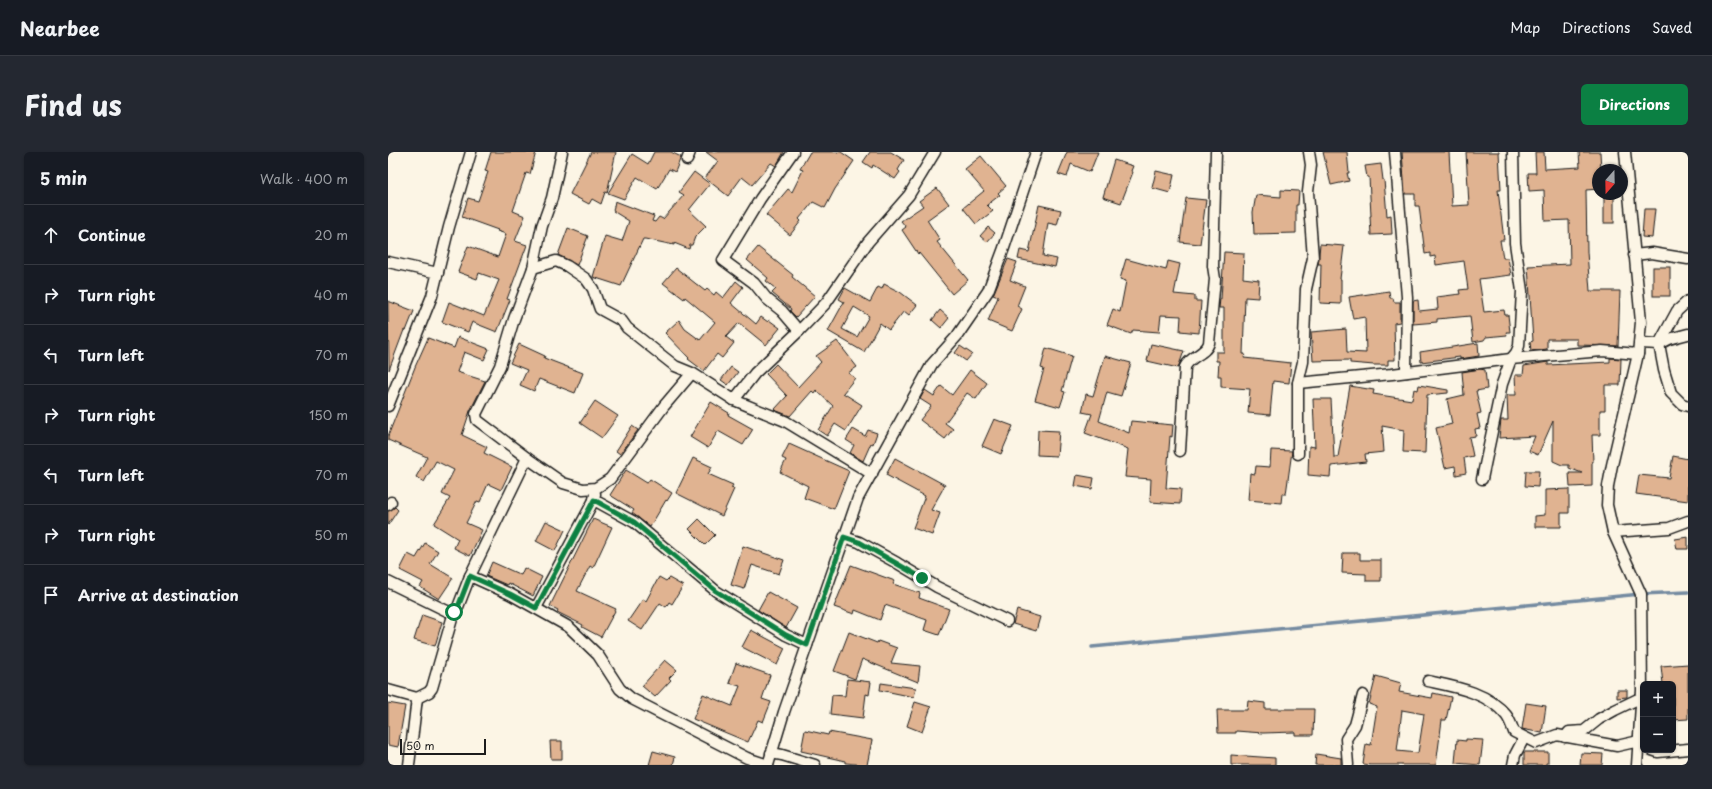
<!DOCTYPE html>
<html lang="en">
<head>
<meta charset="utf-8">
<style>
	:root { --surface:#171b24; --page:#242831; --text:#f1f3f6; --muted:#9ea1a6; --line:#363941; --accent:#0b8043 }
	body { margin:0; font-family:"Playpen Sans",sans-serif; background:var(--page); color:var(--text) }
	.controls { position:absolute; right:12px; bottom:12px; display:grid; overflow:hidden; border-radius:6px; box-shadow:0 1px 3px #0004 }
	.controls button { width:36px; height:36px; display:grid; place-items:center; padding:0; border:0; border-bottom:1px solid var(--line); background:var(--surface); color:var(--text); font:20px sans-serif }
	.compass { position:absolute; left:1204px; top:12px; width:36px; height:36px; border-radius:50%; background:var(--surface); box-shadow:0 1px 3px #0004; rotate:200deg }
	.scale { position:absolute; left:12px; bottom:10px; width:86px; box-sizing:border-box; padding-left:4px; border:2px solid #1c1c1c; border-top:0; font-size:11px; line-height:14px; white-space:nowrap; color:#1c1c1c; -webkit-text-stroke:3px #fcf5e5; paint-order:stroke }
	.stop { position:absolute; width:12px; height:12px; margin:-9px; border:3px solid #0b8043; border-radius:50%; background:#fff }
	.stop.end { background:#0b8043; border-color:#fff; box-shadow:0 1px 4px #0008 }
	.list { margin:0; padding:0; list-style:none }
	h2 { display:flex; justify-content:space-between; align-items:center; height:52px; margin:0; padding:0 16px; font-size:17px }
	h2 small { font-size:13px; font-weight:400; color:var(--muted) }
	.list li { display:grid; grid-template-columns:26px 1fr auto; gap:12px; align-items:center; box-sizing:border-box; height:60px; padding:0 16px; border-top:1px solid var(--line) }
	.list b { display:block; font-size:15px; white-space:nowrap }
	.list em { font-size:13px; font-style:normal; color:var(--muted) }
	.icon { flex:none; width:22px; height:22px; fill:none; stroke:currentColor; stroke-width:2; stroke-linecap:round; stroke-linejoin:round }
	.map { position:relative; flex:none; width:1300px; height:613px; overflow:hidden; border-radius:6px }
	header { display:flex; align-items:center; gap:24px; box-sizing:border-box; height:56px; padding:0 20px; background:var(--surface); border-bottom:1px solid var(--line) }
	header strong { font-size:19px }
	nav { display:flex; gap:22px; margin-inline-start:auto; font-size:14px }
	.intro { display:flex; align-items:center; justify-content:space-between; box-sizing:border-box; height:96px; padding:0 24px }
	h1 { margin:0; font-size:28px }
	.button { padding:10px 18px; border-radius:6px; background:var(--accent); color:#fff; font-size:14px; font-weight:700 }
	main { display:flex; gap:24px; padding:0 24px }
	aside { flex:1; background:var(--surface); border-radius:6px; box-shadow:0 1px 3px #0004 }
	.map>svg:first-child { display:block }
</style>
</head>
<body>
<header>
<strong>Nearbee</strong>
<nav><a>Map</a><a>Directions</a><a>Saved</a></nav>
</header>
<div class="intro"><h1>Find us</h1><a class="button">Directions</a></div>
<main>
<aside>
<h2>5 min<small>Walk · 400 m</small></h2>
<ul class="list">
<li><svg class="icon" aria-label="ahead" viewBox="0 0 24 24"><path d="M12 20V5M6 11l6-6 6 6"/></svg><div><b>Continue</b></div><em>20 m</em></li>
<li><svg class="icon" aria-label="right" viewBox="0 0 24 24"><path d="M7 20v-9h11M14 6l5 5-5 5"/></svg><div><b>Turn right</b></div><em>40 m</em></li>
<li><svg class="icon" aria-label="left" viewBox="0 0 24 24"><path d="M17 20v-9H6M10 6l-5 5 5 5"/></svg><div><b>Turn left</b></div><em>70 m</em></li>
<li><svg class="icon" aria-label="right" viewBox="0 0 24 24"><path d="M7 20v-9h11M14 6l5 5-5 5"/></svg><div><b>Turn right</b></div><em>150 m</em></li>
<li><svg class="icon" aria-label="left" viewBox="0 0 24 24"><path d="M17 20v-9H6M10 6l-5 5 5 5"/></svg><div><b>Turn left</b></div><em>70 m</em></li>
<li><svg class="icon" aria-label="right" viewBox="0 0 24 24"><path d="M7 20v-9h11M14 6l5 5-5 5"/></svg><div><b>Turn right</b></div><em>50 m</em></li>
<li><svg class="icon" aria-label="arrive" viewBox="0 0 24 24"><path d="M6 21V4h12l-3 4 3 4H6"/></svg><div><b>Arrive at destination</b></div></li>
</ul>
</aside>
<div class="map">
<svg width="1300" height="613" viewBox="0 0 1300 613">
	<rect width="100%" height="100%" fill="#fcf5e5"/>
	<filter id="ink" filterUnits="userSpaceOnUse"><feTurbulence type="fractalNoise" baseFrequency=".025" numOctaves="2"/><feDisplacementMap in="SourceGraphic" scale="8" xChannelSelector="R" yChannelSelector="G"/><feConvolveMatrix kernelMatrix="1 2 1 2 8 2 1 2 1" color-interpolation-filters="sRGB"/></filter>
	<g filter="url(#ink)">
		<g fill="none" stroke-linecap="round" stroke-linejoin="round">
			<polyline stroke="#758ba1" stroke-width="3.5" points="704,495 1253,442 1300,440"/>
		</g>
		<g fill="#e0b391" stroke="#1c1c1c" fill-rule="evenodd">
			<polygon points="103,0 148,0 142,22 138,21 125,59 137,64 127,89 139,93 119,147 122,148 109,180 84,170 80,180 54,170 61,150 96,164 111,128 91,121 89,127 70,120 80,94 110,105 118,82 109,79 110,78 74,65 80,46 90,49 100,20 97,19"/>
			<polygon points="203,0 228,0 219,41 217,40 213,52 204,47 201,52 182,42"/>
			<polygon points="266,0 283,0 293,5 287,20 281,17 269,37 249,25 236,47 220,41 244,2 260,12"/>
			<polygon points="318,0 396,0 388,14 383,11 364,33 354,25 340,44 317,26 330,9"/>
			<polygon points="422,0 453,0 466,9 447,37 437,56 425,50 411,67 413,69 402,83 378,63 400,37 404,40 415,18 412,17"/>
			<polygon points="482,0 503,0 516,8 510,18 512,20 507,27 485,13 484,16 475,10"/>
			<polygon points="679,0 710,0 702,20 683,12 679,25 670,22"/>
			<polygon points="935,0 959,0 961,21 959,21 961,29 943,33"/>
			<polygon points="1014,0 1061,0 1064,54 1081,53 1078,0 1111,0 1113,38 1110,38 1116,88 1112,88 1115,106 1120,106 1123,123 1091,127 1096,160 1116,158 1117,163 1120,163 1122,180 1118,180 1119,183 1098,185 1096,188 1085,190 1082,164 1049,167 1049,170 1025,172 1025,149 1030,148 1031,159 1050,157 1049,145 1072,142 1071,138 1080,137 1076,109 1048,113 1047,104 1042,105 1042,101 1037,102 1031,54 1027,54 1027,42 1017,42"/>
			<polygon points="1147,0 1156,0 1157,17 1192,15 1191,0 1212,0 1213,18 1210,18 1210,37 1198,38 1199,100 1202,139 1232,139 1230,194 1189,193 1189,187 1159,187 1159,197 1143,199 1142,190 1145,189 1140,114 1182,112 1181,68 1157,69 1156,38 1141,39 1140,21 1148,21"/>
			<polygon points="593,4 618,34 610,41 612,43 599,53 605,59 588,72 575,56 596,39 577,17"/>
			<polygon points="726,8 745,14 743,19 745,20 733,51 715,45"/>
			<polygon points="993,12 995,28 996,28 999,64 1003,63 1004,82 983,83 982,64 983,64 981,25 979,25 977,14"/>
			<polygon points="768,19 786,23 782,41 764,36"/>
			<polygon points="306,20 322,32 301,58 318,74 307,85 304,93 302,93 301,97 286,91 286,93 257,87 255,87 233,134 205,125 217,84 234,89 241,69 225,59 227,49 266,64 264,69 267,70 271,65 275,67 296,43 291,40"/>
			<polygon points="549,36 561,52 539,68 552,88 549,90 580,128 564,142 531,101 530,102 514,78 518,75 513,69 535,54 531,49"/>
			<polygon points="893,38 911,39 910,53 908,53 908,81 866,82 865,60 868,43 893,45"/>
			<rect x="1216" y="45" width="10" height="26"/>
			<polygon points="798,46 818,48 812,92 792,90"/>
			<polygon points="651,53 673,58 669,73 660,71 655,104 669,107 667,115 630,107 632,98 641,100"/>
			<polygon points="1256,57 1267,57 1264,86 1254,85"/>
			<polygon points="600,75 607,81 599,90 592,84"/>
			<polygon points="180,76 200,84 189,113 170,103"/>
			<polygon points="932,92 956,94 952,127 953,127 953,152 932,151 933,112 930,112"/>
			<polygon points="370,95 405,123 404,125 427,144 408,165 402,159 403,157 384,141 388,137 378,129 380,126 359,108"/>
			<polygon points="836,100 856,101 855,126 871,128 870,146 857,145 855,202 857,202 856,206 903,211 901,231 885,229 882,263 860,261 862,237 833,235 833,224 830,224 831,209 828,209 828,200 836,200 836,156 831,156 832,147 833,147"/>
			<polygon points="620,107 629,110 622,128 637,134 629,154 634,157 624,179 600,169 610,145 605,143"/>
			<polygon points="738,107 778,118 780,109 792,112 786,142 807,144 807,149 813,149 811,181 792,179 793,164 773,163 771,180 745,178 743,182 719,173 725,157 732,160 738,129 732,127"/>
			<rect x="1265" y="115" width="17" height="29"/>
			<polygon points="288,116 317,139 319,137 326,143 328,140 335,146 348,129 355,135 343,151 368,172 373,165 380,170 381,168 392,176 378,193 351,171 338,185 346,191 334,206 329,202 316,219 300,207 301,206 277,181 291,168 297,177 312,188 327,170 297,145 296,147 275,131"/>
			<path d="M496,132L512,140L529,153L521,163L516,159L501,178L492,171L476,200L440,179L456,150L451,147L457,136L482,150L490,135L494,137ZM466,155L481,164L469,185L454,177Z"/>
			<polygon points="1001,139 1002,146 1005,146 1006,150 1012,150 1012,170 1006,171 1007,208 1000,208 1000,213 986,213 962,211 962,208 925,209 923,180 958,177 959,200 978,201 977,165 965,167 961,145"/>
			<polygon points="0,149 26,159 18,179 16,178 1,218"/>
			<polygon points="552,158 561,166 553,176 544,168"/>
			<polygon points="70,185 101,197 96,208 76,200 69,220 97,229 82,259 74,283 99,295 96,301 124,315 113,338 100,332 92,350 89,349 78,371 94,378 82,404 66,396 70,387 46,372 62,346 54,342 66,318 48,309 36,330 28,325 39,305 0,288 0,284 27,215 40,186 66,196"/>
			<polygon points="449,189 469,215 460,221 467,226 455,241 474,253 458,279 447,272 439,284 430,278 445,254 428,238 426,241 424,239 402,264 389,259 387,257 399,244 378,222 388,212 410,235 433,210 428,204"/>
			<polygon points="1090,191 1091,204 1072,207 1072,205 1033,210 1032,200"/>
			<polygon points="131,192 157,204 156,206 195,221 187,241 151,227 146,239 132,233 139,218 122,211"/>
			<polygon points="763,192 796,199 790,216 759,209"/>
			<polygon points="572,194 584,202 578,209 567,201"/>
			<polygon points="658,196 684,204 674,239 677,240 672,255 647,248 656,217 653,216"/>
			<polygon points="717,204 743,211 733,244 719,240 711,269 741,281 743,269 785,273 784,285 782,284 778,336 793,337 792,352 762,350 763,327 737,325 740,297 697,281 704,262 694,260 698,242 705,244"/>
			<polygon points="1222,206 1233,207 1232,233 1217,233 1217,258 1212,258 1212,283 1204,283 1205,310 1204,310 1204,334 1182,335 1181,321 1194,321 1181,316 1181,313 1174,313 1165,309 1165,269 1150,303 1141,299 1147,284 1111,286 1113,268 1120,268 1119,243 1128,243 1127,223 1135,223 1136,214 1160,210 1160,213 1222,210"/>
			<polygon points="343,215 350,220 340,233 333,228"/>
			<polygon points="1092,217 1097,218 1099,237 1088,239 1093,261 1089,262 1092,276 1087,277 1088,284 1081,285 1085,304 1076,306 1078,321 1068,323 1067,314 1057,316 1048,276 1064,272 1059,247 1076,243 1074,220"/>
			<polygon points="582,218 599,231 588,247 579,241 557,271 565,277 557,287 532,268 543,254 532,247 537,238 546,244 553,234 564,243"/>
			<polygon points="1031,233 1060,238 1060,241 1039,243 1037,301 1015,300 1016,278 994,274 996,300 977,302 978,310 943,314 942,325 920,323 921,294 927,295 925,247 943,247 946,305 950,305 962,234 986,238 985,242 1024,248 1026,237 1030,238"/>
			<polygon points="207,249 230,264 214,286 192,271"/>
			<polygon points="323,250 341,261 340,263 365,277 355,293 330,279 320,296 302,285"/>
			<polygon points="606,267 625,274 613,302 594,294"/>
			<polygon points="244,274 250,278 232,302 228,299"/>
			<polygon points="465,277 477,284 480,278 489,281 485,292 483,291 475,309 462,301 466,293 458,288"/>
			<polygon points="650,278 671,279 669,304 649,303"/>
			<polygon points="401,292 461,319 446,357 416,346 420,334 392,320 398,308 394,306"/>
			<polygon points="883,298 904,299 898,342 894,342 893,351 860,348 862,321 867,322 868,314 882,315"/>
			<polygon points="1285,304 1300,307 1300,349 1248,342 1251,323 1281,326"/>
			<polygon points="305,306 324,315 320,322 345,333 343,336 346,337 334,364 288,341"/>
			<polygon points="507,306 557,333 543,358 552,361 544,383 525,376 537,344 498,323"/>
			<polygon points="238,318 259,331 262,327 284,341 279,349 278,348 262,375 244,361 246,358 222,343"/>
			<polygon points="1138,319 1151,319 1150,335 1137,334"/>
			<polygon points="689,323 706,326 704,337 687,334"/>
			<polygon points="1181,337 1181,361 1173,361 1173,375 1147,375 1147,364 1157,363 1157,338"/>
			<polygon points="7,355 10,358 0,373 0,359"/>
			<polygon points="205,367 224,375 205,416 202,414 189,439 228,457 213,485 194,475 195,473 169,460 170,458 162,454"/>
			<polygon points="311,367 327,383 317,393 301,377"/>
			<polygon points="158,369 177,378 167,399 148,389"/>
			<polygon points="1300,385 1300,397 1289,397 1287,387"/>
			<polygon points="37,391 50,399 42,412 65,426 51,447 32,435 35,430 12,418 20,402 28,406"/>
			<polygon points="355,394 396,408 391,422 364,413 356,437 343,433"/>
			<polygon points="955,401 972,401 972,408 993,408 993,429 978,429 978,422 954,421"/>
			<polygon points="104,410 133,423 136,416 154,425 145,444 120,431 119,433 98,424"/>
			<polygon points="463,413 507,429 505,432 532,441 531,446 561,457 551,483 536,478 539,468 497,453 492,468 467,458 466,462 446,455"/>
			<polygon points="271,425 278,429 281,426 295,434 284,452 281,450 278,455 272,451 254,478 240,469 255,447 258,449"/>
			<polygon points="380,440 409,456 398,476 370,458"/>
			<polygon points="629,458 652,465 648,479 625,472"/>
			<polygon points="34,463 54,470 47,494 26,488"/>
			<polygon points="363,478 397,496 389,513 354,495"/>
			<polygon points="461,480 489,491 490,489 509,496 503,511 532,514 530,530 474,507 467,527 446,519"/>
			<polygon points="277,508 289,518 281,526 283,528 267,545 254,534"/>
			<polygon points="348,511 382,523 374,547 383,550 375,570 370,568 360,590 305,567 315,542 344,554 352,534 341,531"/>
			<polygon points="1300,512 1300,567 1285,568 1285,532 1275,532 1273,514"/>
			<path d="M988,524L1013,531L1011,540L1044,546L1045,541L1063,545L1058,568H1054L1048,613H982L975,612L978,592L983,593L989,555L981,552ZM1014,558L1036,562L1030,601L1009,599Z"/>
			<polygon points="459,527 483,530 481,543 478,542 475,566 442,562 444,543 457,544"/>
			<polygon points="493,531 528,536 526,545 492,538"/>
			<polygon points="1229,538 1239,538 1239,545 1229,546"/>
			<polygon points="860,549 877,551 877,557 926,557 925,583 907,583 907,580 875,581 848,579 848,581 830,581 829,558 859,558"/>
			<polygon points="527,550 543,555 534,580 519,574"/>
			<polygon points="0,551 17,554 10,595 0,593"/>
			<polygon points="1138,551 1158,554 1154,581 1134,577"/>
			<polygon points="417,578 440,583 441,580 484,588 479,613 457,611 457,609 413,599"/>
			<polygon points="1078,587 1095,588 1092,613 1067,611 1069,588 1078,589"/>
			<polygon points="162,589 174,589 174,607 163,607"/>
			<polygon points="265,599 287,605 285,613 261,613"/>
			<polygon points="1136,600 1160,600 1160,611 1158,611 1158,613 1136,613"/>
			<polygon points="1193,601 1215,602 1214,613 1192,613"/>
			<polygon points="928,602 953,606 953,613 927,613"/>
			<polygon points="843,603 887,606 887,613 843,613"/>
		</g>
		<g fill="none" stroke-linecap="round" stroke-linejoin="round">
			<defs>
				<g id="street">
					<polyline points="405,0 372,47 335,108 366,131 379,147 394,159 411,179"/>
					<polyline points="1007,0 1019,145 1018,220"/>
					<polyline points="1237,0 1253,170 1250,202 1224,313 1220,334 1219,353 1225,380 1253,442 1254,538 1249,613"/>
					<polyline points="299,8 302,0"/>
					<polyline points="1246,103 1264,101 1300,107"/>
					<polyline points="0,110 50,121"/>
					<polyline points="145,116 154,74 164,46 174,0"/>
					<polyline points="1300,149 1289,159 1271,192 1276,218 1283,241 1294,252 1300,254"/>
					<polyline points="1252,191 1271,192 1281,187 1300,182"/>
					<polyline points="304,221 276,254 222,327 208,336 195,337 175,331 139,306 89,268 88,262 112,214 126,167 145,116 168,109 179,114 198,127 205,137 212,157 234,169 239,176 287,214 304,221 346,248 397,269 484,322"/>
					<polyline points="910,231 1004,222 1123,207 1214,199 1250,202"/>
					<polyline points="346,248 367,221 411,179 438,151 480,90 521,43 547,0"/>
					<polyline points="0,254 44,144 61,75 83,0"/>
					<path d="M792,299L797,215C802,204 818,202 821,191L827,127L825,114L828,0"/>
					<polyline points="910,302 910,231 915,210 918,137 925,106 920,40 923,13 921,0"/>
					<polyline points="1094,327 1114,232 1123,207 1128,201 1131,194 1134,139 1127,91 1125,0"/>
					<polyline points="206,348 246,370 328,439 398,483 419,493"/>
					<polyline points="0,353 3,350"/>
					<polyline points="1225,380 1281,376 1300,369"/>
					<polyline points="456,385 471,390 509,411 549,435 619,469"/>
					<polyline points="82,424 122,442 181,475 210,503 232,537 244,547 359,606 380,613"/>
					<polyline points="0,430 59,459 66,460 70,455 82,424 139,306"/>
					<polyline points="148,456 206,348 207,342"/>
					<path d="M1040,529C1068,535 1099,540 1118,563C1122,568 1124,575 1126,580L1148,591L1169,583L1229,594L1251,589L1255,591"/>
					<polyline points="0,538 29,546 21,613"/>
					<polyline points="29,546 41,540 44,536 66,460"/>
					<polyline points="1177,585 1181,580 1196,579 1211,567 1227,558 1254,545"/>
					<polyline points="1264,598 1270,600 1300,597"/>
					<polyline points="383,601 394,603 427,613"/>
					<polyline points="380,613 396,560 470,346 544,212 569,184 600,139 616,96 648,0"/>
					<polyline points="960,613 958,587 967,573 975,543"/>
					<polyline points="1125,613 1127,603 1136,586"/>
				</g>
			</defs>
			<use href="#street" stroke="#1c1c1c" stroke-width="13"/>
			<use href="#street" stroke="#fcf5e5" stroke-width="10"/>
		</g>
	</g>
	<g fill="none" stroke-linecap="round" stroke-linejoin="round" filter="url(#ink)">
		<polyline stroke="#0b8043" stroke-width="5" points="66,460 70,455 82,424 122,442 148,456 206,348 246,370 328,439 398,483 419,493 456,385 471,390 534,426"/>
	</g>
</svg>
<div class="controls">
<button>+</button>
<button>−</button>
</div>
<svg class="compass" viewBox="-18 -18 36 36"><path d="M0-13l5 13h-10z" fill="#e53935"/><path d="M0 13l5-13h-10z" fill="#9ea1a6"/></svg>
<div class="scale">50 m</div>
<div class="stop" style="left:66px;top:460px"></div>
<div class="stop end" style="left:534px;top:426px"></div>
</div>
</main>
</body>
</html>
